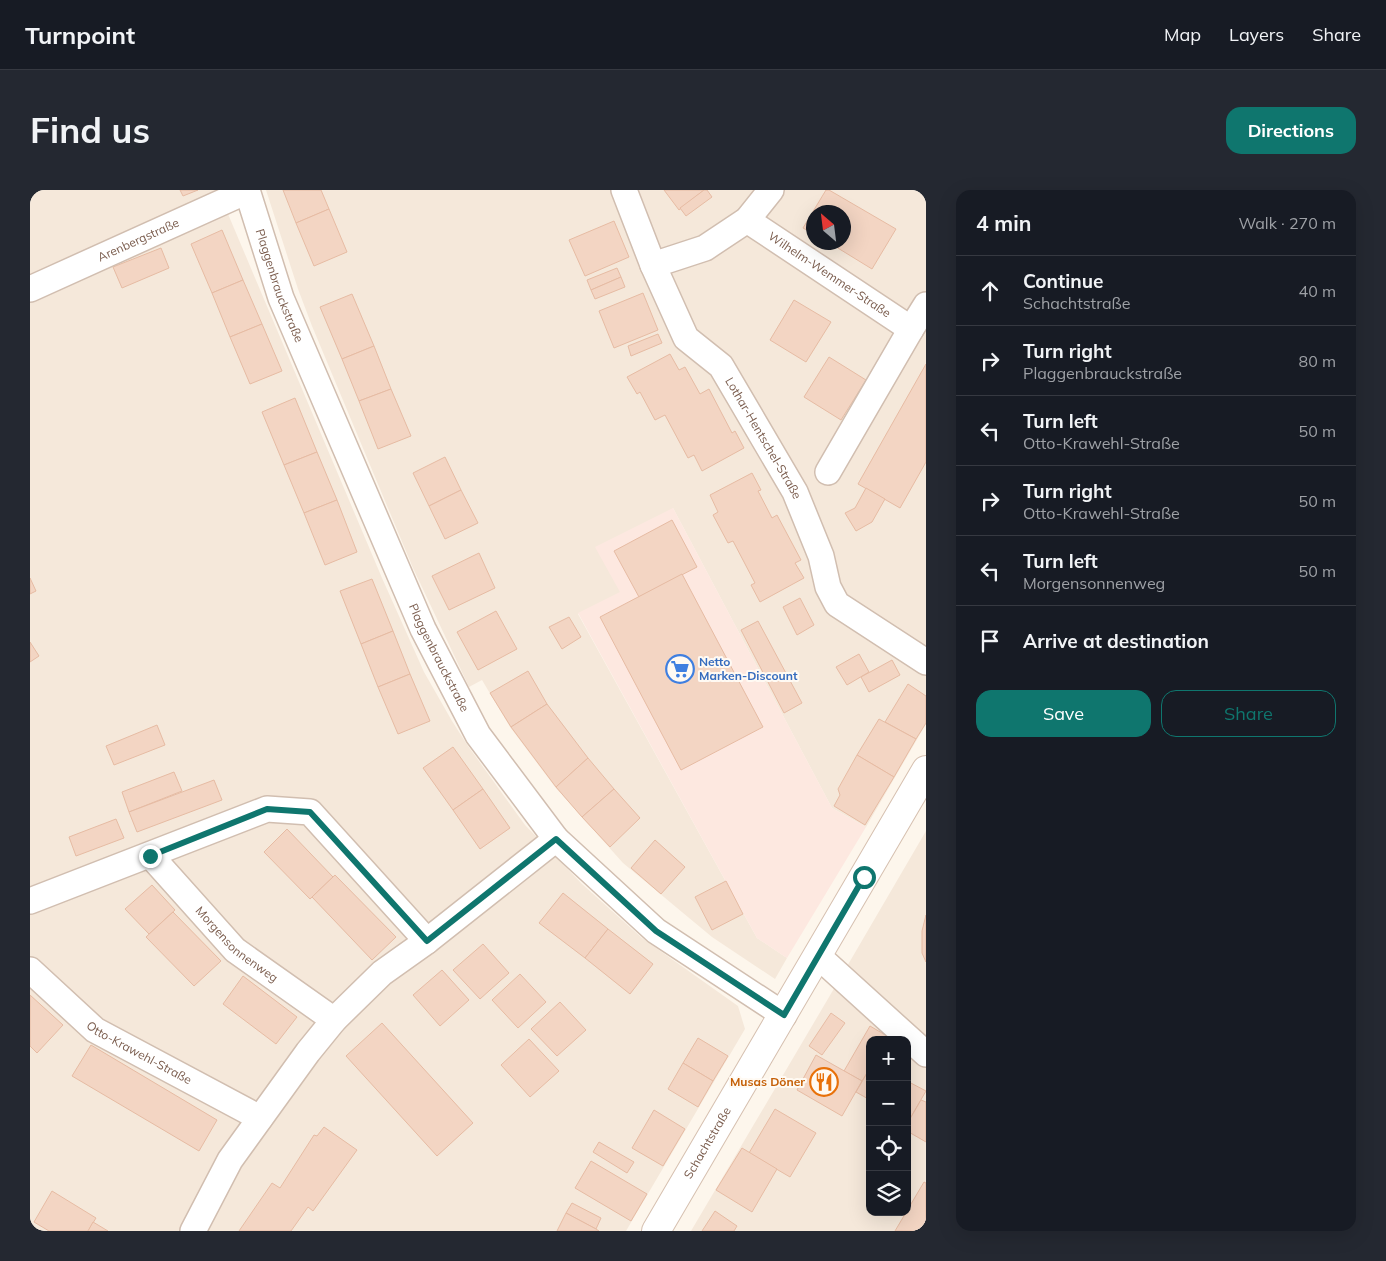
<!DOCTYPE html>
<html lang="en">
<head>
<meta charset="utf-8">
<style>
	:root { --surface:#171b24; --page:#242831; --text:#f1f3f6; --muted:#9ea1a6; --line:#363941; --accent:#0f766e }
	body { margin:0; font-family:Mulish,sans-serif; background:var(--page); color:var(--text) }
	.controls { position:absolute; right:15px; bottom:15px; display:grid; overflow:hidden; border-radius:10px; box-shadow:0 5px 20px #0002 }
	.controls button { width:45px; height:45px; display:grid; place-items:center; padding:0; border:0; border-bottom:1px solid var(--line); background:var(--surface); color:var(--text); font:25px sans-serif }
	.compass { position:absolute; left:776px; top:15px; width:45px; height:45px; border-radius:50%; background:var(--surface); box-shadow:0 5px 20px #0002; rotate:332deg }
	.stop { position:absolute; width:15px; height:15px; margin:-11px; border:4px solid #0f766e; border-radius:50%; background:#fff }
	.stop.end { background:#0f766e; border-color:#fff; box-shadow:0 1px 5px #0008 }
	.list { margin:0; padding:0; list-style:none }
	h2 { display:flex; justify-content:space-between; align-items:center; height:65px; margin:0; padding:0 20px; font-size:21px }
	h2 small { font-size:16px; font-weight:400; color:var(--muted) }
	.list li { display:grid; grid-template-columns:32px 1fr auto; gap:15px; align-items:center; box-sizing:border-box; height:70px; padding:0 20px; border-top:1px solid var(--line) }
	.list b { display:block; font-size:19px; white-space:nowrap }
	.list p { margin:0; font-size:16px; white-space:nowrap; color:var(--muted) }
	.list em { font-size:16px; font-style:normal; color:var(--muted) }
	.actions { display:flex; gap:10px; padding:15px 20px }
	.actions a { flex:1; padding:11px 0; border:1px solid var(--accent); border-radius:15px; text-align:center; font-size:18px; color:var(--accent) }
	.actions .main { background:var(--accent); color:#fff }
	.icon { flex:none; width:28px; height:28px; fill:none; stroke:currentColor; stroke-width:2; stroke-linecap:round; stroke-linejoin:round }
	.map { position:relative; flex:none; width:896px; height:1041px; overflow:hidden; border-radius:15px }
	header { display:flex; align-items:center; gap:30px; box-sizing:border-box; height:70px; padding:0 25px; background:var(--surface); border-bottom:1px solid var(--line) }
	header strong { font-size:24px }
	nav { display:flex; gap:28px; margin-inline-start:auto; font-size:18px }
	.intro { display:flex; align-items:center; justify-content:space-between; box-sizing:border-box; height:120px; padding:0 30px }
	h1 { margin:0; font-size:35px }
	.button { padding:12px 22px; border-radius:15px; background:var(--accent); color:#fff; font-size:18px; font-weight:700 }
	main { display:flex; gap:30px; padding:0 30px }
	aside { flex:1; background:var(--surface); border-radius:15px; box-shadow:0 5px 20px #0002 }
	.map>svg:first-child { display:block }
</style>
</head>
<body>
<header>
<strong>Turnpoint</strong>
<nav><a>Map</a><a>Layers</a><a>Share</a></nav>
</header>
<div class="intro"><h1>Find us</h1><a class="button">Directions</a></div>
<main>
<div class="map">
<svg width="896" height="1041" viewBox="0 0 896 1041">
	<rect width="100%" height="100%" fill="#fdf6ec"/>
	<g fill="#f5e8da" fill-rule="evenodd">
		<polygon points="0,0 196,0 198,24 352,388 394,482 422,531 438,556 495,635 552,694 612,748 708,816 715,839 596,1041 0,1041"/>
		<path d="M236,0H896V534L836,637L802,618L643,318L591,403L548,424L727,748L757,768L745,789L682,747L593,673L525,597L480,537L452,490L439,497L383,378L282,136L268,99ZM784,22H814V52H784Z"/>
		<path d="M896,641V1041H661L802,802ZM840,850H877V1022H840Z"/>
	</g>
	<polygon fill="#fde8e0" points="643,318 802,618 836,637 757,768 727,748 548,423 590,402 565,357"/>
	<g fill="#f3d5c3" stroke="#e6bba3">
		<polygon points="150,0 168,0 153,6"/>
		<polygon points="253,0 291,0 299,19 266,33"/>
		<polygon points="634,0 674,0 649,20"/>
		<polygon points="674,0 677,0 682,7 656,26 650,18"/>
		<polygon points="796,0 799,0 866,39 842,79 798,52 814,52 814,22 784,22 784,44 773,38"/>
		<polygon points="299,19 317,62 284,76 266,33"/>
		<polygon points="584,31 599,67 555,86 539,50"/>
		<polygon points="192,40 213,90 182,103 161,54"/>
		<polygon points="131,58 139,78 92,98 83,77"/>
		<polygon points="587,78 591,87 561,100 557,90"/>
		<polygon points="591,87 595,97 565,109 561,100"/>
		<polygon points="213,90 232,134 200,147 182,103"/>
		<polygon points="613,103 628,140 584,158 569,121"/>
		<polygon points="322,104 344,156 312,169 290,117"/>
		<polygon points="764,110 801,132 776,172 740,150"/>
		<polygon points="232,134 252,181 220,194 200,147"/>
		<polygon points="628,144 632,153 601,166 598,156"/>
		<polygon points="344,156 361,199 329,211 312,169"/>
		<polygon points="640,164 649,180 655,177 670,204 679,199 702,243 705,241 714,258 672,281 664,265 658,268 635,225 625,230 610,202 607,204 597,187"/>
		<polygon points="799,167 836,190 811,230 774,207"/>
		<polygon points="896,174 896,272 870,318 828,294"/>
		<polygon points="361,199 381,246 348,259 329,211"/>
		<polygon points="265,208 287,262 254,275 232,222"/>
		<polygon points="287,262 307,310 274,323 254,275"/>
		<polygon points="415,267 431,300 399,316 383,283"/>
		<polygon points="722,283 731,300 728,301 742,328 747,325 771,370 765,373 774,388 730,412 721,395 725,393 703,351 698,353 683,325 688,322 680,305"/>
		<polygon points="836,298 855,309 842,332 826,341 815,323 825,318"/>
		<polygon points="431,300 448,333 415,349 399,316"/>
		<polygon points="307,310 327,362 295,375 274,323"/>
		<polygon points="642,330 667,377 609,407 584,361"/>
		<polygon points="449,363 465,398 419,420 402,386"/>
		<polygon points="652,384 733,537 651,580 570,427"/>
		<polygon points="0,388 6,401 0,404"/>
		<polygon points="342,389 363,441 331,454 310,401"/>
		<polygon points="770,408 784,435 767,445 753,417"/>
		<polygon points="466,421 487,459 448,480 427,442"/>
		<polygon points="539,427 551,447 532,459 519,437"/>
		<polygon points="728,431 772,513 754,523 711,440"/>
		<polygon points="363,441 380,484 348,497 331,454"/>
		<polygon points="0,452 9,466 0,472"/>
		<polygon points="829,464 839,482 817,495 806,477"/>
		<polygon points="862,470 870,485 839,502 831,487"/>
		<polygon points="498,481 517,514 481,537 460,503"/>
		<polygon points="380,484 400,531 368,544 348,497"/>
		<polygon points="878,494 896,506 896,533 886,549 855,532"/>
		<polygon points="517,514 558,568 526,597 481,537"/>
		<polygon points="849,529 886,549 864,587 827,565"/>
		<polygon points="127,535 135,555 84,575 76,556"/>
		<polygon points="423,557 453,599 423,620 393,578"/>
		<polygon points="827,565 864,587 835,635 804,616 810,605 808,599"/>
		<polygon points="558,568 584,599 552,627 526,597"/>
		<polygon points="144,582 152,601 99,622 92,602"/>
		<polygon points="184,590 192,610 107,642 99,622"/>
		<polygon points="453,599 480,638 450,659 423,620"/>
		<polygon points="584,599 610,628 580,657 552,627"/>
		<polygon points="86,629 94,648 46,666 39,647"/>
		<polygon points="257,639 303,687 280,709 234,662"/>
		<polygon points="625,650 655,677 631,704 601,678"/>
		<polygon points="305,685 366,747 342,770 282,707"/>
		<polygon points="696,691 713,724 682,740 665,707"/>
		<polygon points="122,695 145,720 119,744 95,719"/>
		<polygon points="533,703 578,739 555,768 509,733"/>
		<polygon points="143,722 191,771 164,796 116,747"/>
		<polygon points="896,725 896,772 892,763 892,741"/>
		<polygon points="578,739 623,774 600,804 555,768"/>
		<polygon points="453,754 479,783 450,809 423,780"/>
		<polygon points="412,780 439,810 410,836 383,805"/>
		<polygon points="490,784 516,812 488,838 462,810"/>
		<polygon points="213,786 267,827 246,854 193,814"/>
		<polygon points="0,805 33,835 7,863 0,856"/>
		<polygon points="530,812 556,840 527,866 501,839"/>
		<polygon points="801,823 815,833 792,865 779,856"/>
		<polygon points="352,833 443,933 407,966 316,866"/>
		<polygon points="840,836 857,846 855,850 840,850 840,878 832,891 814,881"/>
		<polygon points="668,848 698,866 683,891 653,873"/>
		<polygon points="499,849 529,881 500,907 471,875"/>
		<polygon points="61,855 187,930 169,961 42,886"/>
		<polygon points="786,865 832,891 812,926 767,900"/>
		<polygon points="653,873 683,891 668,917 638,899"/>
		<polygon points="840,878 840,910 826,902"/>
		<polygon points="877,891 896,901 878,932 877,931"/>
		<polygon points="891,910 896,912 896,952 877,941 877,934"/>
		<polygon points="745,919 786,943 760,987 719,963"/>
		<polygon points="624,920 655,939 633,976 602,958"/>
		<polygon points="294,937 327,960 283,1021 278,1017 261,1041 209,1041 242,993 250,998 284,945 287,946"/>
		<polygon points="569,952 604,972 597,983 563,962"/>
		<polygon points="712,958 747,979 722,1022 686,1000"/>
		<polygon points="561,971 617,1004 601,1031 545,998"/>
		<polygon points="894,992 896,993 896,1034 892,1041 865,1041"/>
		<polygon points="22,1001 66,1028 58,1041 19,1041 4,1032"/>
		<polygon points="542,1013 571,1028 566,1039 536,1023"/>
		<polygon points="685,1021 707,1036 704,1041 672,1041"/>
		<polygon points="536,1023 566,1039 569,1041 527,1041"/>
		<polygon points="63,1032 78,1041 58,1041"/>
	</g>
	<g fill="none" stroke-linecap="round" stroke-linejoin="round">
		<defs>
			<g id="street">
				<path id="s1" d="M217,0L251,108L393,439L448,545L526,649L626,741L754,825"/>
				<path id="s2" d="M594,0L623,75L656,148L691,176L765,302L791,366L798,397L807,414L896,472"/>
				<path id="s3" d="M717,30L881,139L896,115"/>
				<polyline points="623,75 675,58 717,30 741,0"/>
				<path id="s4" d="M0,99L217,1"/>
				<polyline points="798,282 881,139"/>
				<path id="s5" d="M120,665L205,760L304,830"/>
				<polyline points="0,711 237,619 280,622 397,751"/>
				<polyline points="788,766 896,864"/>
				<path id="s6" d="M0,780L65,840L230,928"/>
				<polyline points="163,1041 200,970 278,862 304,830 352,783 397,751 526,649"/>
			</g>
			<g id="secondary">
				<path id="s7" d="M626,1041L896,580"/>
			</g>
		</defs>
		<use href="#street" stroke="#d1beb0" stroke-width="28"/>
		<use href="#secondary" stroke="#d6c0b0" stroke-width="30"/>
		<use href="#street" stroke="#fff" stroke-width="25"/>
		<use href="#secondary" stroke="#fff" stroke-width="28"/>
	</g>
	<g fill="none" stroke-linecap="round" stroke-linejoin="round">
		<polyline stroke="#0f766e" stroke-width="6" points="120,666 237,619 280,622 397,751 526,649 626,741 754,825 834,687"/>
	</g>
	<defs>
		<symbol id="supermarket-ring" viewBox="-11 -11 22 22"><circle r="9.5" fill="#fffaf3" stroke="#3f7fe0" stroke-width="1.5"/><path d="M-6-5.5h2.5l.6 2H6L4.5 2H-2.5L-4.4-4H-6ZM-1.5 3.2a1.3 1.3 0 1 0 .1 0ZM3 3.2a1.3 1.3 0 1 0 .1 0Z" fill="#3f7fe0"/></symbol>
		<symbol id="restaurant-ring" viewBox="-11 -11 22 22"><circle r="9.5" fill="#fffaf3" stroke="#e8710a" stroke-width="1.5"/><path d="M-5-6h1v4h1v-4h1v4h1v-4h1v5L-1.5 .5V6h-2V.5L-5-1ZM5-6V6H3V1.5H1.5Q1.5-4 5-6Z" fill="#e8710a"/></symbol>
	</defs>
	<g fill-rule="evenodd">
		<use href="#supermarket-ring" x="634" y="463" width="32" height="32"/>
		<use href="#restaurant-ring" x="778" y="876" width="32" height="32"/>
	</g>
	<g text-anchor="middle" stroke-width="4" stroke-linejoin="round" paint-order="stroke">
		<g font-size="12" fill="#7a5c4d" stroke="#fffaf3">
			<text dy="4" stroke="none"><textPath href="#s4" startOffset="119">Arenbergstraße</textPath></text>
			<text dy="4" stroke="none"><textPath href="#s3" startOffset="99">Wilhelm-Wemmer-Straße</textPath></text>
			<text dy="4" stroke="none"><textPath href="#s1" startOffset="101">Plaggenbrauckstraße</textPath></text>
			<text dy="4" stroke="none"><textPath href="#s2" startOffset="289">Lothar-Hentschel-Straße</textPath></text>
			<text dy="4" stroke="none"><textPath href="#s1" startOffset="506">Plaggenbrauckstraße</textPath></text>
			<text dy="4" stroke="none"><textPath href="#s5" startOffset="125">Morgensonnenweg</textPath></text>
			<text dy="4" stroke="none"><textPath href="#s6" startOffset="138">Otto-Krawehl-Straße</textPath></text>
			<text dy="4" stroke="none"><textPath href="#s7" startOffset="102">Schachtstraße</textPath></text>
		</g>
		<g font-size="12" font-weight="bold" fill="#366cbe" stroke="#fffaf3" text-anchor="start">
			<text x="669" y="476">Netto<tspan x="669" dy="14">Marken-Discount</tspan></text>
		</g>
		<g font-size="12" font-weight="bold" fill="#c56008" stroke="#fffaf3" text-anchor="end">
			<text x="775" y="896">Musas Döner</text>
		</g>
	</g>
</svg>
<div class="controls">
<button>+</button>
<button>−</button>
<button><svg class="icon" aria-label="locate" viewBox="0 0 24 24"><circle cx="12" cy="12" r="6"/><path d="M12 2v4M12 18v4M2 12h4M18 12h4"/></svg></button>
<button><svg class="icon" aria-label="layers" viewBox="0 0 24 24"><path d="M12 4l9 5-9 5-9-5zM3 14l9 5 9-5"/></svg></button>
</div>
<svg class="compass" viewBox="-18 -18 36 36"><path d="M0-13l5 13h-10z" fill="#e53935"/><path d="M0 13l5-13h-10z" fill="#9ea1a6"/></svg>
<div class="stop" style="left:834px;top:687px"></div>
<div class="stop end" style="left:120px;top:666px"></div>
</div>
<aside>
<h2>4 min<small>Walk · 270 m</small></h2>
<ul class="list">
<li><svg class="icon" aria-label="ahead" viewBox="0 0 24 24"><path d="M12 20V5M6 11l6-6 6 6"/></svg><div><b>Continue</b><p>Schachtstraße</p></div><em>40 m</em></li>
<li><svg class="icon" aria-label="right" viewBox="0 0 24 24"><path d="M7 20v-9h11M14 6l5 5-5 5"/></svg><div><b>Turn right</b><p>Plaggenbrauckstraße</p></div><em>80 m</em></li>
<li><svg class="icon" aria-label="left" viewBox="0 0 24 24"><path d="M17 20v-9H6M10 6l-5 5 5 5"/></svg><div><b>Turn left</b><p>Otto-Krawehl-Straße</p></div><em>50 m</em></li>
<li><svg class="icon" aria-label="right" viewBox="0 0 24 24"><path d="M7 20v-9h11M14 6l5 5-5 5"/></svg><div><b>Turn right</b><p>Otto-Krawehl-Straße</p></div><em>50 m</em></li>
<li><svg class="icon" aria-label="left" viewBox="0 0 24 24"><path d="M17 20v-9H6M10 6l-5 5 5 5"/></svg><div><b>Turn left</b><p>Morgensonnenweg</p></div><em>50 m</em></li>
<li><svg class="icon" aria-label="arrive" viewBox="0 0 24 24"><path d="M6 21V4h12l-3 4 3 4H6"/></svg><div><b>Arrive at destination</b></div></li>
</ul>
<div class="actions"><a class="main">Save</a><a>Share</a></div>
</aside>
</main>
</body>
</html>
